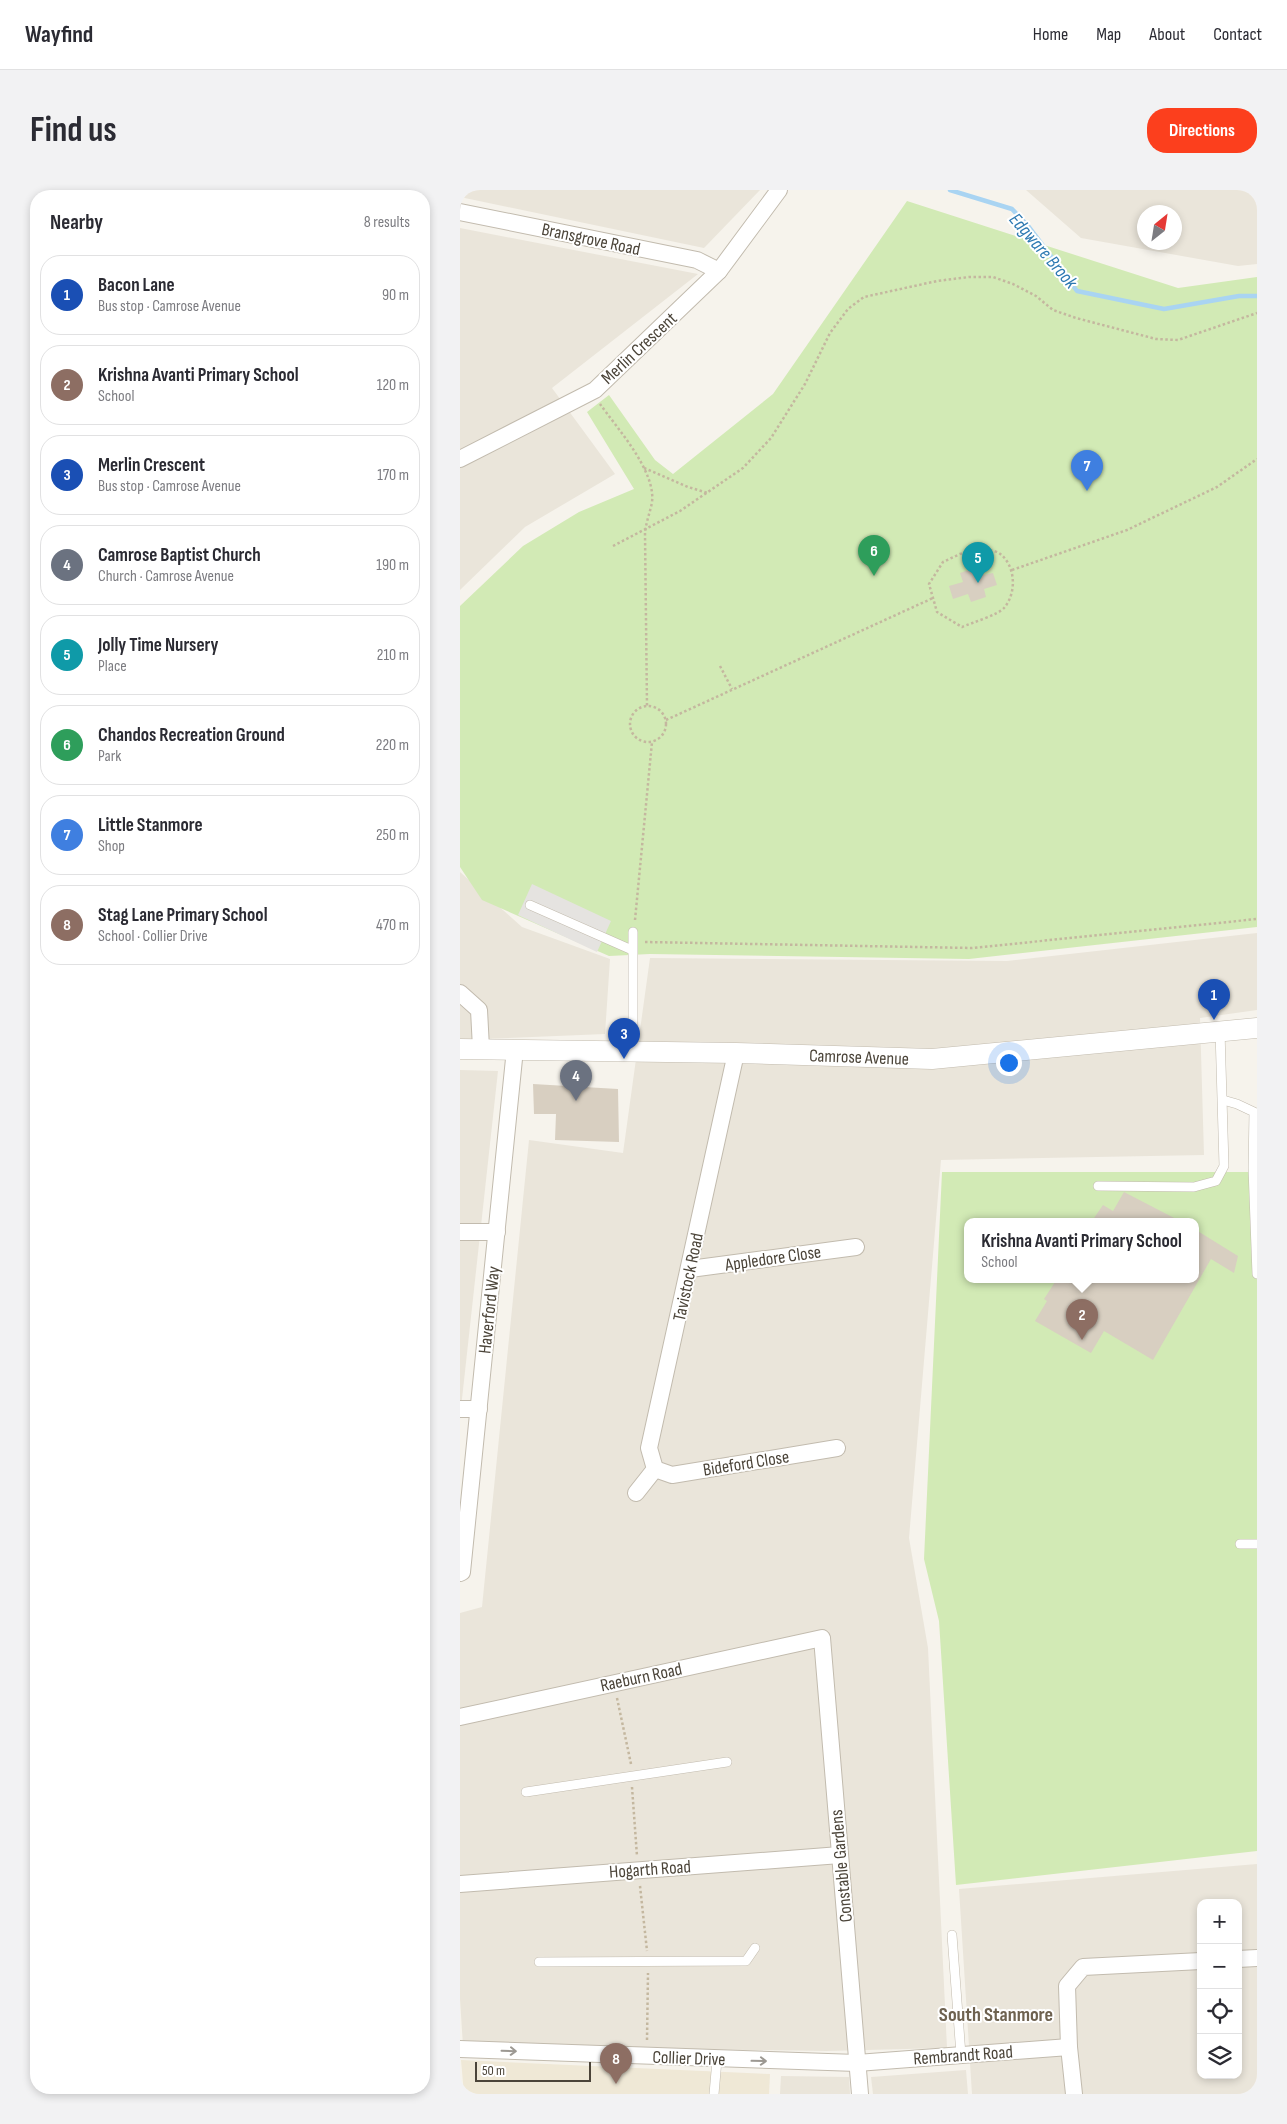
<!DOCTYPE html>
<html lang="en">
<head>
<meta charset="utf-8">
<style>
	:root { --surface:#fff; --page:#f2f2f3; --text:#2b2b33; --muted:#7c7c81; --line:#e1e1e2; --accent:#fc3f1d }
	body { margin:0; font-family:"Sofia Sans Condensed",sans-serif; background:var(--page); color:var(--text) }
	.controls { position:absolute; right:15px; bottom:15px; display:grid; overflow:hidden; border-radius:10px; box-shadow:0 2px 8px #0003 }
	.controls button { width:45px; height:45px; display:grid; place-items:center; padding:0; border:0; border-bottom:1px solid var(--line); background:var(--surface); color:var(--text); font:25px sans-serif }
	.compass { position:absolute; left:677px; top:15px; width:45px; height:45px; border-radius:50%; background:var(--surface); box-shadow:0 2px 8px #0003; rotate:30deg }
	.scale { position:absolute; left:15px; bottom:12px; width:116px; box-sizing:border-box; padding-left:5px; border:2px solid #4b4439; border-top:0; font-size:14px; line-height:18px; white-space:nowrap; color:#4b4439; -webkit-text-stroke:4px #fff; paint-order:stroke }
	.you { position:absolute; left:548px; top:872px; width:18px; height:18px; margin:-12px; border:4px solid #fff; border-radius:50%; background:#1a73e8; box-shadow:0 0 0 8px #1a73e833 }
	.badge { display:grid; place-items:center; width:32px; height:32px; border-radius:50%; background:var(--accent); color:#fff; font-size:16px; font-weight:700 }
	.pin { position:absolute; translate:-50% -41px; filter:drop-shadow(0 1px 2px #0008) }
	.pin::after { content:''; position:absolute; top:26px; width:18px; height:15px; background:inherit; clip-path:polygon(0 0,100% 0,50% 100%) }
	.popup { position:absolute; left:504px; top:1028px; width:235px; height:65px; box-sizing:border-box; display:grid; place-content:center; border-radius:10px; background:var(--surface); filter:drop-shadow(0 1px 4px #0005); font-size:16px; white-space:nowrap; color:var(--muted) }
	.popup b { font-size:19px; color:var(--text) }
	.popup::after { content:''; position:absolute; left:50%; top:100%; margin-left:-10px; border:10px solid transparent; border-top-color:var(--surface) }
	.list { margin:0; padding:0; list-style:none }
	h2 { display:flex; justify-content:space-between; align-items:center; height:65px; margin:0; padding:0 20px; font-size:21px }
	h2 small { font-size:16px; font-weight:400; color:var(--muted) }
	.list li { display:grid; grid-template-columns:32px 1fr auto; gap:15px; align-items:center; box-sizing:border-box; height:80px; margin:0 10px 10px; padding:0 10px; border:1px solid var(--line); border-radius:20px }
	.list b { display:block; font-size:19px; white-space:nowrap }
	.list p { margin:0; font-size:16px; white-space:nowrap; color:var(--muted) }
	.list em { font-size:16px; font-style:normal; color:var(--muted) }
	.icon { flex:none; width:28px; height:28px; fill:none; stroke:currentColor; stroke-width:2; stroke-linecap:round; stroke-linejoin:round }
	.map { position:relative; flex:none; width:797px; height:1904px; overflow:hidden; border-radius:20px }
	header { display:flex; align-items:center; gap:30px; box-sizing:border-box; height:70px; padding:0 25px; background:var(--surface); border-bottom:1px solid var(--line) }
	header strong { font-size:24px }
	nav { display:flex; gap:28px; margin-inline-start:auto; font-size:18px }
	.intro { display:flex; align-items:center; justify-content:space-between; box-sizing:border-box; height:120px; padding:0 30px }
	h1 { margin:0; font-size:35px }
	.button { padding:12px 22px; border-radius:20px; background:var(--accent); color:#fff; font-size:18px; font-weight:700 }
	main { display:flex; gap:30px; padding:0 30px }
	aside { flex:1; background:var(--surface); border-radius:20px; box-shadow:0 2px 8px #0003 }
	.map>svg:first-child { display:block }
</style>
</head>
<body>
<header>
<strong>Wayfind</strong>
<nav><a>Home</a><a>Map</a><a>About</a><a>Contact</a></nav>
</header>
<div class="intro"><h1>Find us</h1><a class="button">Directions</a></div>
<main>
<aside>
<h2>Nearby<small>8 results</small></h2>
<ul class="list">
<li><span class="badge" style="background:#1a4fb4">1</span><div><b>Bacon Lane</b><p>Bus stop · Camrose Avenue</p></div><em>90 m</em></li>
<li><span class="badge" style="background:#8d6e63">2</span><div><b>Krishna Avanti Primary School</b><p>School</p></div><em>120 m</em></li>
<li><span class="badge" style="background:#1a4fb4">3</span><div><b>Merlin Crescent</b><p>Bus stop · Camrose Avenue</p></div><em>170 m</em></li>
<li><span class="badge" style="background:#6b7280">4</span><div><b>Camrose Baptist Church</b><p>Church · Camrose Avenue</p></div><em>190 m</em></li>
<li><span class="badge" style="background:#0f9aa8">5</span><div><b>Jolly Time Nursery</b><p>Place</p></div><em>210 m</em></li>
<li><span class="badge" style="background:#2e9e5b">6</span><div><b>Chandos Recreation Ground</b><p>Park</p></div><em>220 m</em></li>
<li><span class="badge" style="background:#3f7fe0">7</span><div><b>Little Stanmore</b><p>Shop</p></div><em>250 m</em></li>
<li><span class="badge" style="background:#8d6e63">8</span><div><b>Stag Lane Primary School</b><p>School · Collier Drive</p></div><em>470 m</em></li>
</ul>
</aside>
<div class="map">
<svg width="797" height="1904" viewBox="0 0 797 1904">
	<rect width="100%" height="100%" fill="#f6f3ec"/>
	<g fill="#eae5da" fill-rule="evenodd">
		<polygon points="0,0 300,0 244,58 0,7"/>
		<path d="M566,0H797V74L778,76L621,48ZM684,22H714V52H684Z"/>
		<polygon points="0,38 238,84 92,198 155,284 65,337 0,400"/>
		<polygon points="0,682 62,737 150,769 145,844 0,850"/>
		<polygon points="797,743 797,820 740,828 744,965 481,970 449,1348 468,1458 487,1858 366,1861 3,1856 0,1809 0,1423 22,1417 69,950 163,963 190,768 547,771"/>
		<polygon points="0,880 38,881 0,1227"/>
		<path d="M797,1674V1904H512L499,1699ZM741,1713H778V1885H741Z"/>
		<polygon points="506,1880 508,1904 413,1904 411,1887"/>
		<polygon points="321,1886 389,1887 390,1904 320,1904"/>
	</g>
	<polygon fill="#efe8d6" points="1,1870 310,1884 309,1904 4,1904"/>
	<g fill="#d2eab5" fill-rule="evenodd">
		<polygon points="447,11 718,98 797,87 797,737 509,769 190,764 149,766 22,710 0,677 0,416 63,356 119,322 174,299 127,222 149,205 195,270 213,284 313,204"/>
		<path d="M482,982H797V1661L496,1695L479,1431L464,1369ZM508,1031H736V1089H508Z"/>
	</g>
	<polygon fill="#e5e3e0" points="72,694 151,731 137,762 58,725"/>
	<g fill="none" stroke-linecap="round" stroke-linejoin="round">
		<polyline stroke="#a9d4f2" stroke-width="4.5" points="490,0 552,19 569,37 617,101 704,119 779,106 797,106"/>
	</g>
	<g fill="#d8cfc1">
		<polygon points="521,376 524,385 533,383 537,395 524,399 526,407 511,412 508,404 493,409 489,396 503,392 500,383"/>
		<polygon points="73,894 158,899 159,952 95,950 96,924 74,924"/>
		<polygon points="664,1002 720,1031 632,1031 643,1015 653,1021"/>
		<polygon points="736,1040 778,1066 774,1083 751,1069 693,1170 644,1141 631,1163 575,1131 587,1111 584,1109 597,1089 736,1089"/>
	</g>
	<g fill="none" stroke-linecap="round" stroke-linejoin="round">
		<defs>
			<g id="service">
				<polyline points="70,715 172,760"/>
				<polyline points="173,861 173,742"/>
				<polyline points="763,910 777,914 794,922 793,978 797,1084"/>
				<polyline points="638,996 734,997 756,991 764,976 760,841"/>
				<polyline points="780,1354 797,1354"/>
				<polyline points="66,1602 267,1572"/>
				<polyline points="492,1745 501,1865"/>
				<polyline points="79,1772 286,1771 295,1758"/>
				<polyline points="254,1904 257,1870"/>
			</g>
			<g id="minor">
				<polyline points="0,22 237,70 259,81"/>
				<polyline points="0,269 135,200 259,81 319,0"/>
				<polyline points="0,803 19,820 21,858"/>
				<polyline points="0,1042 37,1042"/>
				<polyline points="230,1079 396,1057"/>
				<polyline points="0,1219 19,1219"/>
				<polyline points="195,1279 212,1285 377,1258"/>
				<polyline points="176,1303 195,1279 189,1258 276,863"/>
				<polyline points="0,1383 2,1382 55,859"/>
				<polyline points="0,1527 362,1448 400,1904"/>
				<polyline points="0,1694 380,1665"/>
				<polyline points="778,1769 797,1768"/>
				<polyline points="0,1859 397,1873 609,1857"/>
				<polyline points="614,1904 609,1857 607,1796 623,1777 741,1771"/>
			</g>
			<polyline id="tertiary" points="0,859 276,863 472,869 797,838"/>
		</defs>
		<use href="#service" stroke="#c2bbae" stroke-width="10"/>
		<use href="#minor" stroke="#c2bbae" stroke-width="18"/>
		<use href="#tertiary" stroke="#c2bbae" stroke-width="21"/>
		<g stroke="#c4b79f" stroke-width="2.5" stroke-dasharray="2.5 2.5" stroke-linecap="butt">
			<path d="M140,214C157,238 196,281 192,312C190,323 186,332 185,343L187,516"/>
			<polyline points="184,278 228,297 248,303"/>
			<polyline points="153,356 220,321 283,278 311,248 345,194 370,143 388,119 404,107 477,91 509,87 533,87 553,94 576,106 593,120 616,128 696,149 718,150 797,123"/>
			<path d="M520,358C525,360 534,360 539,363C556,375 557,403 544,418C538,425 511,433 502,437L477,422L469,394L483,372L500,364Z"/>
			<polyline points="552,380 667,340 757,297 797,269"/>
			<polyline points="260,476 272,499"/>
			<circle cx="188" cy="534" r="18"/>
			<polyline points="206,530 473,408"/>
			<polyline points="175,730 192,552"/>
			<polyline points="185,752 512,758 797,729"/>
			<polyline points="157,1508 171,1574"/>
			<polyline points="172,1597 177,1666"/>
			<polyline points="180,1696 187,1761"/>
			<polyline points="187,1850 188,1783"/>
		</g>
		<use href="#service" stroke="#fff" stroke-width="9"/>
		<use href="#minor" stroke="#fff" stroke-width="16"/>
		<use href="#tertiary" stroke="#fff" stroke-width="20"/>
	</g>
	<defs><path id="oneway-shaft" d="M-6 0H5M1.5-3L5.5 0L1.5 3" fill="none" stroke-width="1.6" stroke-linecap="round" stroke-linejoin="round" transform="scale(1.25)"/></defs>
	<g stroke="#9c9892">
		<use href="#oneway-shaft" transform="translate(49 1861) rotate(2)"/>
		<use href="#oneway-shaft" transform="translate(299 1871) rotate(1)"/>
	</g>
	<g text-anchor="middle" stroke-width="4" stroke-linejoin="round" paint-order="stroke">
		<g font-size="18" fill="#4b4439" stroke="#fff">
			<text transform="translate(131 49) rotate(12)" y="6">Bransgrove Road</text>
			<text transform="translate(179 158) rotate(-43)" y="6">Merlin Crescent</text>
			<text transform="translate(399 867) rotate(2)" y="6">Camrose Avenue</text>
			<text transform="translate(313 1068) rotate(-8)" y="6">Appledore Close</text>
			<text transform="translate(228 1087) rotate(-78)" y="6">Tavistock Road</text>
			<text transform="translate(29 1120) rotate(-84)" y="6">Haverford Way</text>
			<text transform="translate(286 1273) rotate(-9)" y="6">Bideford Close</text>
			<text transform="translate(181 1487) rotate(-12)" y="6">Raeburn Road</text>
			<text transform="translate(381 1676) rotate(-95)" y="6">Constable Gardens</text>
			<text transform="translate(190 1679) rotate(-4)" y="6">Hogarth Road</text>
			<text transform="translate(503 1865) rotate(-4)" y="6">Rembrandt Road</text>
			<text transform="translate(229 1868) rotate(2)" y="6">Collier Drive</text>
		</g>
		<g font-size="19" font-style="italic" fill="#2e7ab2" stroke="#fff">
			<text transform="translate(584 60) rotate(49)" y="7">Edgware Brook</text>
		</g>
		<g font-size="20" font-weight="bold" fill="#6e6250" stroke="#fff">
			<text x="536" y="1831">South Stanmore</text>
		</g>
	</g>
</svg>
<div class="controls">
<button>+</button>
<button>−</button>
<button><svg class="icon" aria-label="locate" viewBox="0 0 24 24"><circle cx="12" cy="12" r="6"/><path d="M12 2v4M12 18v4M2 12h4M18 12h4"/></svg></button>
<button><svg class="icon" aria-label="layers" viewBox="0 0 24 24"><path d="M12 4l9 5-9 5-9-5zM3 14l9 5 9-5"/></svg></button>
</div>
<svg class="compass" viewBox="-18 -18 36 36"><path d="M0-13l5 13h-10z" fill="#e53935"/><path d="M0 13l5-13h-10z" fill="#7c7c81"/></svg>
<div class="scale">50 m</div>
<div class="you"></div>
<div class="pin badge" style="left:754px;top:830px;background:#1a4fb4">1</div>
<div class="pin badge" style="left:622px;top:1150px;background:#8d6e63">2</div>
<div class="popup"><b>Krishna Avanti Primary School</b>School</div>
<div class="pin badge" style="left:164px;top:869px;background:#1a4fb4">3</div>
<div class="pin badge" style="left:116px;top:911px;background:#6b7280">4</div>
<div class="pin badge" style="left:518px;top:393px;background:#0f9aa8">5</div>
<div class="pin badge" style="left:414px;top:386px;background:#2e9e5b">6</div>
<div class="pin badge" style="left:627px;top:301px;background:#3f7fe0">7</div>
<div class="pin badge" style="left:156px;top:1894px;background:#8d6e63">8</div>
</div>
</main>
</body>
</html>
